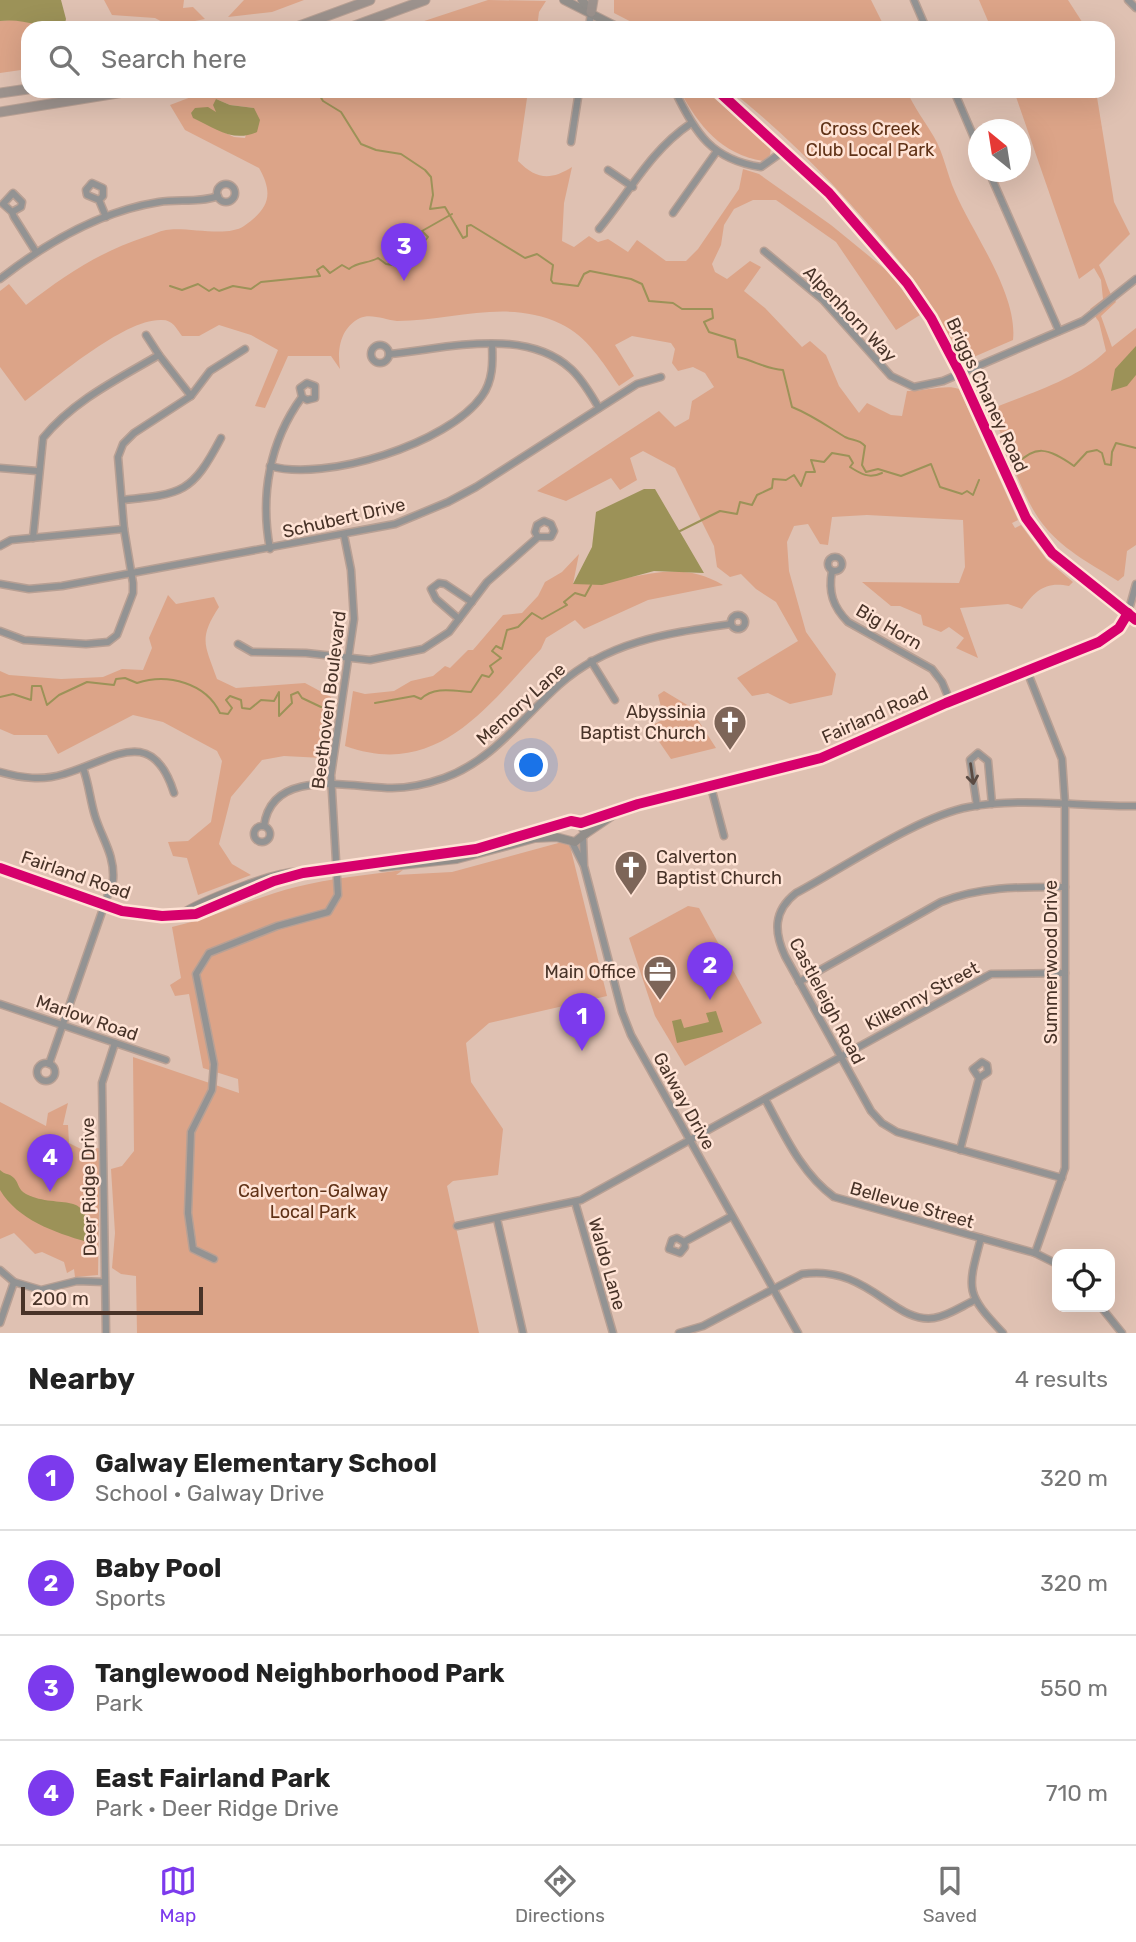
<!DOCTYPE html>
<html lang="en">
<head>
<meta charset="utf-8">
<style>
	:root { --surface:#fff; --page:#f6f6f6; --text:#222; --muted:#767676; --line:#e0e0e0; --accent:#7c3aed }
	body { margin:0; font-family:Rubik,sans-serif; background:var(--page); color:var(--text) }
	.controls { position:absolute; right:21px; bottom:21px; display:grid; overflow:hidden; border-radius:14px; box-shadow:0 7px 28px #0002 }
	.controls button { width:63px; height:63px; display:grid; place-items:center; padding:0; border:0; border-bottom:2px solid var(--line); background:var(--surface); color:var(--text); font:35px sans-serif }
	.compass { position:absolute; left:968px; top:119px; width:63px; height:63px; border-radius:50%; background:var(--surface); box-shadow:0 7px 28px #0002; rotate:330deg }
	.scale { position:absolute; left:21px; bottom:18px; width:182px; box-sizing:border-box; padding-left:7px; border:4px solid #483328; border-top:0; font-size:19px; line-height:24px; white-space:nowrap; color:#483328; -webkit-text-stroke:5px #ffe3d5; paint-order:stroke }
	.you { position:absolute; left:532px; top:766px; width:24px; height:24px; margin:-18px; border:5px solid #fff; border-radius:50%; background:#1a73e8; box-shadow:0 0 0 10px #1a73e833 }
	.badge { display:grid; place-items:center; width:46px; height:46px; border-radius:50%; background:var(--accent); color:#fff; font-size:23px; font-weight:700 }
	.pin { position:absolute; translate:-50% -58px; filter:drop-shadow(0 2px 4px #0008) }
	.pin::after { content:''; position:absolute; top:37px; width:24px; height:21px; background:inherit; clip-path:polygon(0 0,100% 0,50% 100%) }
	.list { margin:0; padding:0; list-style:none }
	h2 { display:flex; justify-content:space-between; align-items:center; height:91px; margin:0; padding:0 28px; font-size:30px }
	h2 small { font-size:23px; font-weight:400; color:var(--muted) }
	.list li { display:grid; grid-template-columns:46px 1fr auto; gap:21px; align-items:center; box-sizing:border-box; height:105px; padding:0 28px; border-top:2px solid var(--line) }
	.list b { display:block; font-size:26px; white-space:nowrap }
	.list p { margin:0; font-size:23px; white-space:nowrap; color:var(--muted) }
	.list em { font-size:23px; font-style:normal; color:var(--muted) }
	.icon { flex:none; width:38px; height:38px; fill:none; stroke:currentColor; stroke-width:2; stroke-linecap:round; stroke-linejoin:round }
	.map { position:relative; flex:none; width:1136px; height:1333px; overflow:hidden }
	.search { position:absolute; background:var(--surface); box-shadow:0 7px 28px #0002; left:21px; right:21px; top:21px; height:77px; display:flex; align-items:center; gap:18px; box-sizing:border-box; padding:0 24px; border-radius:21px; color:var(--muted); font-size:26px }
	.sheet { height:511px; background:var(--surface) }
	nav { display:flex; justify-content:space-around; align-items:center; box-sizing:border-box; height:98px; border-top:2px solid var(--line); background:var(--surface); font-size:19px; color:var(--muted) }
	nav a { display:grid; justify-items:center; gap:4px }
	nav .on { color:var(--accent) }
	.map>svg:first-child { display:block }
</style>
</head>
<body>
<div class="map">
<svg width="1136" height="1333" viewBox="0 0 1136 1333">
	<rect width="100%" height="100%" fill="#dfc1b2"/>
	<g fill="#dca488" fill-rule="evenodd">
		<polygon points="104,0 184,0 183,8 193,7 205,19 170,26 155,18 112,15"/>
		<polygon points="244,0 304,0 272,12 228,17"/>
		<polygon points="488,0 546,1 539,12 537,28 403,28"/>
		<polygon points="614,0 871,0 885,28 643,28 614,13"/>
		<polygon points="979,0 1068,0 1086,28 991,28"/>
		<polygon points="18,19 33,21 46,28 28,28 28,69 0,73 0,21"/>
		<path d="M207,91H528L518,161C536,179 550,181 572,167L564,203L562,241L574,247L589,236L598,242L608,239L628,252L637,240L666,261H686L698,249L739,189L743,169L759,174L831,225L891,274L920,315L896,330L836,242L776,200H753L734,209L724,225L721,245L712,264L715,272L727,279L750,261L761,267L744,291L765,308L802,347L810,341L826,355L839,386L859,413L867,403L891,415L902,416L907,391C923,392 946,384 959,389L1018,520L1012,523L1015,528L1021,525L1047,560L1073,582L1069,586C1045,581 1035,591 1022,609L1008,604L960,608L978,658L956,648L964,638L949,627L941,632L923,625L921,615L900,606H891L862,582L959,583L965,567L963,520L867,515L832,517L828,545L820,544L808,524L794,526L787,542L789,571L806,632L836,674L832,695L790,704L768,693L752,696L737,678L798,641L776,602L756,589L741,574L730,577L717,567L714,546L675,468L643,451L630,458L637,480L620,490L611,478L566,501L537,491L659,411L675,427L689,419L692,401L714,387L705,373L693,367L678,371L672,363L675,349L671,343L632,336L615,345L634,376L619,386C603,363 587,336 561,324C508,298 452,321 397,321C386,320 371,313 360,318C340,328 337,350 340,369L331,356H288L265,408L255,406L278,350L251,335L219,325L199,336H182C176,328 173,320 162,320C125,318 55,379 25,401L0,367V291L9,284L26,305C64,276 99,252 145,237C152,235 159,231 166,230C185,226 227,238 244,226C269,209 274,194 259,168L185,130L170,105ZM216,99L230,105L254,108L245,138L234,137L194,118L191,113L204,110L217,113Z"/>
		<path d="M680,91H706L771,148L770,155L763,161C721,154 699,126 680,91Z"/>
		<path d="M731,91H907C914,108 925,121 934,137C944,154 947,174 955,192C973,234 1018,294 1013,340L969,359C946,339 933,305 914,280C861,212 799,144 731,91Z"/>
		<path d="M1014,91H1096L1114,202L1130,234L1099,265C1106,278 1107,291 1116,302L1101,316L1112,347L1136,328V545L1127,551L1124,576L1118,581C1095,566 1066,552 1046,528C1021,499 1006,444 991,409C1030,393 1076,380 1106,351L1099,322L1090,309L1103,299L1101,280L1094,268L1079,279Z"/>
		<path d="M579,554L573,584C628,586 672,554 723,585L648,600L584,629L575,620L546,638L541,649C486,708 437,779 345,746L353,691L365,694L394,691L411,681L433,676L445,666L450,668L468,650H473L503,615L522,613L538,596L545,582L562,572Z"/>
		<path d="M168,595L176,604L214,597L219,607C198,639 205,645 217,679L236,688L305,683L331,697L323,758L284,756L262,760L231,797L219,844L232,864L251,875L198,895L187,858L173,856L168,842L188,841L211,822L222,761L217,751L163,722L133,715L58,754L47,735H14L0,729V671L9,675L61,679L103,677L122,669L143,670L152,648L149,638Z"/>
		<polygon points="664,691 689,706 716,748 671,759 649,727 664,719 658,695"/>
		<path d="M562,842L570,846L607,996L489,1023L466,1043L471,1082L503,1129L498,1175L453,1181L447,1186L479,1333H137L136,1276L121,1274L112,1268L115,1233L111,1169L122,1166L134,1151L133,1057L239,1093L238,1079L203,1068L189,994L175,996L170,985L181,978L172,927C215,918 254,897 296,887C331,878 368,875 403,870L396,875L452,872Z"/>
		<polygon points="688,906 699,908 762,1023 685,1066 655,1016 629,938"/>
		<polygon points="0,1102 46,1126 48,1113 68,1103 63,1125 68,1125 69,1143 81,1149 100,1148 98,1275 75,1277 74,1269 67,1273 64,1262 42,1252 35,1254 14,1233 0,1239"/>
	</g>
	<g fill="#9c9258">
		<path d="M0,0H61L66,19L64,28C41,28 24,18 0,21Z"/>
		<path d="M216,99L230,105L254,108L260,120L257,132C233,143 215,128 193,118L191,113L195,108L208,107L216,112L213,105Z"/>
		<polygon points="1136,346 1136,375 1127,386 1111,391 1115,369"/>
		<polygon points="644,489 655,489 704,573 654,571 602,585 573,584 592,547 596,512"/>
		<polygon points="716,1011 723,1032 677,1043 672,1021 681,1019 684,1028 709,1022 706,1013"/>
		<path d="M0,1170C5,1175 9,1173 14,1178C19,1183 18,1190 26,1194C60,1211 92,1186 87,1242C54,1232 18,1220 0,1190Z"/>
	</g>
	<g fill="none" stroke-linecap="round" stroke-linejoin="round">
		<g stroke="#9c9258" stroke-width="2">
			<path d="M317,91L323,101L341,112L361,144L376,150L401,154L425,170L431,177L433,195L430,209L445,207L463,238L467,236V226L471,225L525,258L537,254L553,265L551,280L553,283L578,286L584,274L590,271L631,279L642,284L649,301L673,303L682,309H712L713,318L704,322L709,332L735,340L738,357C755,361 766,369 783,370L792,407C812,415 827,426 845,437C853,441 859,439 865,446L862,465L866,472L878,469L901,476L931,464L940,487L962,494L967,491L973,495L979,480"/>
			<path d="M170,286L182,290L198,284L209,291L214,288L219,291L233,286L251,289L261,282L320,276L317,270L323,266L330,273L342,265L349,269C358,261 368,264 378,258L386,264L399,266L409,246L418,248L417,240L424,242L428,237L422,231L452,214"/>
			<path d="M1013,468C1035,443 1048,448 1074,466L1087,452L1097,450L1102,453L1105,464L1111,465L1112,452L1116,443L1136,448"/>
			<path d="M680,531L720,511L737,514L740,502L752,505L757,495L772,488L773,479L786,480L794,475L801,486L806,472H815L811,460L824,462L832,453L849,456L853,463L850,467C861,474 869,479 882,473"/>
			<path d="M0,697L13,694L31,700L32,686H41L47,705L59,695L87,682L114,685L116,679L125,678L137,683C168,673 206,683 220,713L228,714L232,708L226,700L230,696L241,700L242,708L250,709L261,700L274,701L279,692V716L292,703L291,695L298,692L302,698L321,707"/>
			<path d="M375,703L414,696L421,699C434,686 454,691 471,692L482,675L489,677L493,672L490,666L501,658L492,651L496,646L502,649L507,630L518,627L532,613L542,619L567,605L564,602L575,593L585,596L591,585"/>
		</g>
		<defs>
			<g id="minor">
				<polyline points="914,0 926,28"/>
				<polyline points="1128,0 1136,8"/>
				<polyline points="589,28 591,12"/>
				<path d="M675,91C695,133 712,160 761,167L785,150"/>
				<polyline points="954,91 978,147"/>
				<polyline points="571,142 579,91"/>
				<polyline points="608,170 633,187"/>
				<polyline points="989,172 1059,331"/>
				<circle cx="226" cy="193" r="9"/>
				<polyline points="99,200 87,195 86,190 92,183 103,188 103,196 99,200 106,217"/>
				<polyline points="12,212 3,204 13,193 22,202 21,207 12,212 14,217 36,252"/>
				<polyline points="673,213 717,151"/>
				<path d="M599,229C629,193 650,151 690,124"/>
				<polyline points="764,251 823,300 891,376 914,387 943,381 1083,321 1136,279"/>
				<path d="M0,279C46,243 101,211 159,202C178,199 200,203 218,196"/>
				<polyline points="146,335 159,355"/>
				<circle cx="380" cy="354" r="9"/>
				<path d="M389,354C445,349 524,326 571,369C583,380 591,395 599,408"/>
				<path d="M270,466C325,482 448,444 482,396C493,381 493,362 492,344"/>
				<polyline points="0,468 37,471"/>
				<path d="M122,500C183,494 192,493 221,438"/>
				<path d="M33,538L43,438C73,401 118,379 159,355L191,396"/>
				<polyline points="0,546 11,540 124,529"/>
				<path d="M270,549C260,496 269,442 302,397L300,388L307,383L315,386V398L307,400L302,397"/>
				<circle cx="835" cy="564" r="7"/>
				<path d="M832,571C828,592 833,607 848,622L932,669L942,682L950,701"/>
				<polyline points="0,584 29,589 62,586 395,524 448,502 476,487 637,384 661,377"/>
				<polyline points="1128,613 1136,584"/>
				<circle cx="738" cy="622" r="7"/>
				<polyline points="459,619 436,599 431,589 439,583 445,584 472,602"/>
				<polyline points="0,631 24,640 86,644 108,642 117,635 133,593 133,583 124,529 118,457 123,444 134,433 191,396 210,371 245,349"/>
				<polyline points="238,644 252,652 306,653 370,660 423,649 449,632 487,582 538,537 551,537 554,531 551,524 544,521 537,525 535,532 538,537"/>
				<polyline points="591,661 615,700"/>
				<polyline points="1027,671 1062,759 1065,803 1065,1168 1035,1253"/>
				<path d="M0,772C22,778 42,781 64,774C112,760 152,723 174,793"/>
				<polyline points="711,787 724,836"/>
				<polyline points="977,806 970,760 978,753 988,761 992,804"/>
				<circle cx="262" cy="834" r="8"/>
				<path d="M264,826C272,766 352,788 392,788C410,788 427,784 444,778C492,761 522,718 559,685C608,641 669,633 731,624"/>
				<polyline points="583,839 584,866 622,1012 631,1035 798,1333"/>
				<polyline points="572,842 583,864"/>
				<path d="M799,982L941,902C982,886 1022,887 1065,887"/>
				<polyline points="0,1004 166,1060"/>
				<circle cx="46" cy="1072" r="9"/>
				<path d="M49,1064L113,880C115,855 102,839 95,816C90,800 89,784 83,768"/>
				<path d="M765,1099C784,1134 801,1173 834,1197L1035,1253L1057,1264"/>
				<polyline points="960,1150 979,1078 988,1072 987,1065 982,1062 973,1069 979,1078"/>
				<path d="M1062,1178L897,1132L882,1123L871,1111L785,956C774,932 773,911 796,893C843,868 919,816 969,807C1024,797 1081,807 1136,806"/>
				<polyline points="575,1202 613,1333"/>
				<polyline points="497,1219 523,1333"/>
				<polyline points="457,1226 581,1200 991,974 1065,973"/>
				<path d="M981,1238C967,1290 965,1293 1003,1333"/>
				<polyline points="684,1242 685,1247 680,1253 669,1249 672,1240 677,1238 684,1242 732,1216"/>
				<polyline points="214,1259 193,1249 188,1213 191,1132 212,1090 214,1064 196,974 209,953 277,926 328,912 338,895 331,775 354,619 351,570 344,535"/>
				<polyline points="0,1270 14,1282 41,1290 77,1281 104,1282"/>
				<polyline points="1101,1307 1122,1333"/>
				<polyline points="0,1323 14,1282"/>
				<polyline points="106,1333 102,1083 115,1043"/>
				<path d="M679,1333L703,1326L802,1274C868,1264 893,1324 934,1318C948,1316 962,1306 975,1300"/>
			</g>
			<g id="major">
				<polyline points="564,0 619,28"/>
				<polyline points="582,0 591,12"/>
				<polyline points="718,91 829,193 907,283 931,318 960,373 1026,518 1052,553 1136,620"/>
				<polyline points="585,834 613,815"/>
				<polyline points="382,867 457,859 535,838 556,837 575,842 585,834 581,823"/>
				<polyline points="0,868 122,911 162,916 196,914 274,881 303,873 476,849 571,821 581,823 638,804 821,758 946,703 1099,642 1119,628 1128,613"/>
				<path d="M185,912C204,901 284,867 303,873"/>
			</g>
			<g id="highway">
				<polyline points="591,12 593,0"/>
				<polyline points="294,28 370,0"/>
				<polyline points="349,28 425,0"/>
				<polyline points="0,93 28,89"/>
				<polyline points="0,112 130,91"/>
			</g>
		</defs>
		<use href="#minor" stroke="#b8a094" stroke-width="9"/>
		<use href="#major" stroke="#b8a094" stroke-width="10"/>
		<use href="#highway" stroke="#b8a094" stroke-width="11"/>
		<use href="#minor" stroke="#939393" stroke-width="6"/>
		<use href="#major" stroke="#928e8a" stroke-width="8"/>
		<use href="#highway" stroke="#9c928d" stroke-width="9"/>
		<defs>
			<g id="cycleway">
				<polyline points="718,91 829,193 907,283 931,318 960,373 1026,518 1052,553 1136,620"/>
				<polyline points="0,868 122,911 162,916 196,914 274,881 303,873 476,849 571,821 581,823 638,804 821,758 946,703 1099,642 1119,628 1128,613"/>
			</g>
		</defs>
		<use href="#cycleway" stroke="#ffe3d5" stroke-width="15"/>
		<use href="#cycleway" stroke="#d6006c" stroke-width="10"/>
	</g>
	<defs><path id="oneway-shaft" d="M-6 0H5M1.5-3L5.5 0L1.5 3" fill="none" stroke-width="1.6" stroke-linecap="round" stroke-linejoin="round" transform="scale(1.75)"/></defs>
	<use stroke="#5b4b43" href="#oneway-shaft" transform="translate(972 774) rotate(82)"/>
	<defs>
		<symbol id="church-pin" viewBox="-11 -11 22 30"><path d="M0 17L-7.5 6A9.5 9.5 0 1 1 7.5 6Z" fill="#7d6558" stroke="#ffe3d5"/><path d="M-1.2-6h2.4v3.5h3.3v2.4h-3.3V6h-2.4V-.1h-3.3v-2.4h3.3Z" fill="#fff"/></symbol>
		<symbol id="office-pin" viewBox="-11 -11 22 30"><path d="M0 17L-7.5 6A9.5 9.5 0 1 1 7.5 6Z" fill="#7d6558" stroke="#ffe3d5"/><path d="M-6-3h4V-5.5h4V-3h4V5H-6ZM-1-4.5V-3h2v-1.5ZM-6 0V1H6V0Z" fill="#fff"/></symbol>
	</defs>
	<g fill-rule="evenodd">
		<use href="#church-pin" x="711" y="703" width="38" height="52"/>
		<use href="#church-pin" x="612" y="848" width="38" height="52"/>
		<use href="#office-pin" x="641" y="953" width="38" height="52"/>
	</g>
	<g text-anchor="middle" stroke-width="5" stroke-linejoin="round" paint-order="stroke">
		<g font-size="18" fill="#603217" stroke="#ffe3d5">
			<text x="870" y="135">Cross Creek<tspan x="870" dy="21">Club Local Park</tspan></text>
			<text x="313" y="1197">Calverton-Galway<tspan x="313" dy="21">Local Park</tspan></text>
		</g>
		<g font-size="18" fill="#483328" stroke="#ffe3d5">
			<text transform="translate(850 314) rotate(46)" y="6">Alpenhorn Way</text>
			<text transform="translate(987 395) rotate(65)" y="6">Briggs Chaney Road</text>
			<text transform="translate(344 518) rotate(-13)" y="6">Schubert Drive</text>
			<text transform="translate(889 627) rotate(30)" y="6">Big Horn</text>
			<text transform="translate(329 700) rotate(-83)" y="6">Beethoven Boulevard</text>
			<text transform="translate(521 704) rotate(-42)" y="6">Memory Lane</text>
			<text transform="translate(875 715) rotate(-24)" y="6">Fairland Road</text>
			<text transform="translate(76 875) rotate(19)" y="6">Fairland Road</text>
			<text transform="translate(1051 962) rotate(-90)" y="6">Summerwood Drive</text>
			<text transform="translate(922 996) rotate(-28)" y="6">Kilkenny Street</text>
			<text transform="translate(827 1001) rotate(62)" y="6">Castleleigh Road</text>
			<text transform="translate(87 1018) rotate(19)" y="6">Marlow Road</text>
			<text transform="translate(684 1101) rotate(61)" y="6">Galway Drive</text>
			<text transform="translate(89 1187) rotate(-91)" y="6">Deer Ridge Drive</text>
			<text transform="translate(912 1205) rotate(16)" y="6">Bellevue Street</text>
			<text transform="translate(607 1264) rotate(74)" y="6">Waldo Lane</text>
		</g>
		<g font-size="18" fill="#483328" stroke="#ffe3d5" text-anchor="end">
			<text x="706" y="718">Abyssinia<tspan x="706" dy="21">Baptist Church</tspan></text>
			<text x="656" y="863" text-anchor="start">Calverton<tspan x="656" dy="21">Baptist Church</tspan></text>
			<text x="636" y="978">Main Office</text>
		</g>
	</g>
</svg>
<div class="controls">
<button><svg class="icon" aria-label="locate" viewBox="0 0 24 24"><circle cx="12" cy="12" r="6"/><path d="M12 2v4M12 18v4M2 12h4M18 12h4"/></svg></button>
</div>
<svg class="compass" viewBox="-18 -18 36 36"><path d="M0-13l5 13h-10z" fill="#e53935"/><path d="M0 13l5-13h-10z" fill="#767676"/></svg>
<div class="scale">200 m</div>
<div class="you"></div>
<div class="pin badge" style="left:582px;top:1051px">1</div>
<div class="pin badge" style="left:710px;top:1000px">2</div>
<div class="pin badge" style="left:404px;top:281px">3</div>
<div class="pin badge" style="left:50px;top:1192px">4</div>
<div class="search"><svg class="icon" aria-label="search" viewBox="0 0 24 24"><circle cx="10" cy="10" r="6"/><path d="M15 15l6 6"/></svg>Search here</div>
</div>
<section class="sheet">
<h2>Nearby<small>4 results</small></h2>
<ul class="list">
<li><span class="badge">1</span><div><b>Galway Elementary School</b><p>School · Galway Drive</p></div><em>320 m</em></li>
<li><span class="badge">2</span><div><b>Baby Pool</b><p>Sports</p></div><em>320 m</em></li>
<li><span class="badge">3</span><div><b>Tanglewood Neighborhood Park</b><p>Park</p></div><em>550 m</em></li>
<li><span class="badge">4</span><div><b>East Fairland Park</b><p>Park · Deer Ridge Drive</p></div><em>710 m</em></li>
</ul>
</section>
<nav>
<a class="on"><svg class="icon" aria-label="map" viewBox="0 0 24 24"><path d="M3 6l6-2 6 2 6-2v14l-6 2-6-2-6 2zM9 4v14M15 6v14"/></svg>Map</a>
<a><svg class="icon" aria-label="directions" viewBox="0 0 24 24"><path d="M12 3l9 9-9 9-9-9zM9 14v-3h6M13 9l2 2-2 2"/></svg>Directions</a>
<a><svg class="icon" aria-label="saved" viewBox="0 0 24 24"><path d="M7 4h10v16l-5-4-5 4z"/></svg>Saved</a>
</nav>
</body>
</html>
